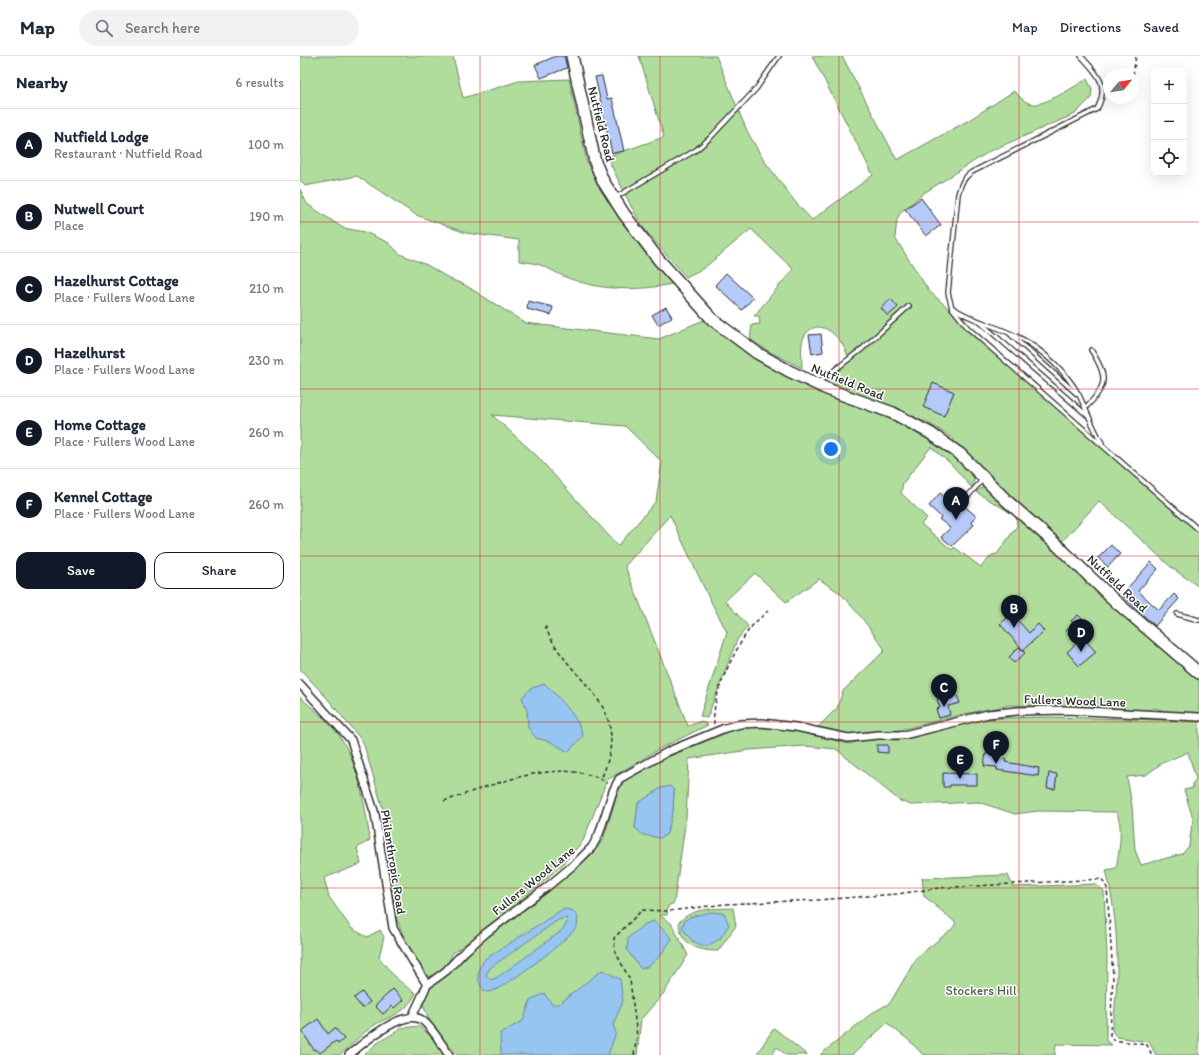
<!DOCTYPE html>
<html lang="en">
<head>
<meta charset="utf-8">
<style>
	:root { --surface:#fff; --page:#f2f2f3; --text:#1f2937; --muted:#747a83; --line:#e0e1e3; --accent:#111827 }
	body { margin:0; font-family:Itim,sans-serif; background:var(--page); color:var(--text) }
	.controls { position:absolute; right:12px; top:12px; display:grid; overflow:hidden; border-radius:8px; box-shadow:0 4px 16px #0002 }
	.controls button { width:36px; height:36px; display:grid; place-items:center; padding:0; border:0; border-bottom:1px solid var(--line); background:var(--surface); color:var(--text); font:20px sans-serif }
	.compass { position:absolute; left:803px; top:12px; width:36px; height:36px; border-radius:50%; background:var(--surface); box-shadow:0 4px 16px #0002; rotate:60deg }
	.you { position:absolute; left:531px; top:393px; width:14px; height:14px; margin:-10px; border:3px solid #fff; border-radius:50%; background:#1a73e8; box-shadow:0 0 0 6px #1a73e833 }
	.badge { display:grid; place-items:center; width:26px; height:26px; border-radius:50%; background:var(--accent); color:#fff; font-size:13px; font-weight:700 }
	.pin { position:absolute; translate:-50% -33px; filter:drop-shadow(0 1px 2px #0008) }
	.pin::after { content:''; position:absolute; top:21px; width:14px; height:12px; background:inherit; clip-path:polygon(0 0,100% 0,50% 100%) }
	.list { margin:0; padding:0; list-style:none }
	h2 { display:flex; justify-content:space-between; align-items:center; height:52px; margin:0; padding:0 16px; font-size:17px }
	h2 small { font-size:13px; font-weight:400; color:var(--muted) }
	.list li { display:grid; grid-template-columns:26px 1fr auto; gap:12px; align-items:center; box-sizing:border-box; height:72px; padding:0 16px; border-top:1px solid var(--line) }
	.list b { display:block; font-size:15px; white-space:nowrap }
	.list p { margin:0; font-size:13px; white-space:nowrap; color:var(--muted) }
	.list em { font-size:13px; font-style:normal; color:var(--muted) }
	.actions { display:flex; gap:8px; padding:12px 16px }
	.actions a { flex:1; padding:9px 0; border:1px solid var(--accent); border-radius:12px; text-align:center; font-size:14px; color:var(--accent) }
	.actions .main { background:var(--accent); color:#fff }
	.icon { flex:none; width:22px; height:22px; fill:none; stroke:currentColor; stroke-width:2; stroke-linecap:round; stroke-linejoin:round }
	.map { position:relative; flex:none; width:899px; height:999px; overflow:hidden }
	header { display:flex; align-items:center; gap:24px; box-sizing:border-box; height:56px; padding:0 20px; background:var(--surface); border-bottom:1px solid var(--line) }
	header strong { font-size:19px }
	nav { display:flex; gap:22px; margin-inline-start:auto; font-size:14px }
	.search { width:280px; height:36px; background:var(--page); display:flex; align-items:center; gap:10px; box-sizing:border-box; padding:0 14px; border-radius:22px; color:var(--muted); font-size:15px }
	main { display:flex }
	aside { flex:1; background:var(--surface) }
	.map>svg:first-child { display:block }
</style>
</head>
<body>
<header>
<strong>Map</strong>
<div class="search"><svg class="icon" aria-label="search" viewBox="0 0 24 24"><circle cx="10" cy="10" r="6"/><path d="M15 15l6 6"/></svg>Search here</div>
<nav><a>Map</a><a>Directions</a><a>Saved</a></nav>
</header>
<main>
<aside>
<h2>Nearby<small>6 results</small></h2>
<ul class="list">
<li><span class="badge">A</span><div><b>Nutfield Lodge</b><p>Restaurant · Nutfield Road</p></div><em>100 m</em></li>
<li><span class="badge">B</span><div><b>Nutwell Court</b><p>Place</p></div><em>190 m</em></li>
<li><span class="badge">C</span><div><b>Hazelhurst Cottage</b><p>Place · Fullers Wood Lane</p></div><em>210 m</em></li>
<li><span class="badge">D</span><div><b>Hazelhurst</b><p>Place · Fullers Wood Lane</p></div><em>230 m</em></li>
<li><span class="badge">E</span><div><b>Home Cottage</b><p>Place · Fullers Wood Lane</p></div><em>260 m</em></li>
<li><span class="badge">F</span><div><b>Kennel Cottage</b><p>Place · Fullers Wood Lane</p></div><em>260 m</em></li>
</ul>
<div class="actions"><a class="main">Save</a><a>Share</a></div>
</aside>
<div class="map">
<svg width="899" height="999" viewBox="0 0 899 999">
	<rect width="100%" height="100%" fill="#fff"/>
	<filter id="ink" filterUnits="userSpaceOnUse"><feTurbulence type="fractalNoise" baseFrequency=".025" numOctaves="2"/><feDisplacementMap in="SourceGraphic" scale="8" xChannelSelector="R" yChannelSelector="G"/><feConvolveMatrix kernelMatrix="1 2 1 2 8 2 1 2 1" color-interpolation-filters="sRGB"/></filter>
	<g filter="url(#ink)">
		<g fill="#b0dd9c" stroke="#6e8464" fill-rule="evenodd">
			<path d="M0,0H153L163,42L219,25L269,23L287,107L300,131L317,159L349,202L372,228C338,235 302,235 268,222C260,219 252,214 243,210C236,207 227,206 219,205V184L166,177L116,159L57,120L5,130L0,124Z"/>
			<path d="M339,0H416L447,75L463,103L496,147L512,164L573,119L512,0H542L597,104L669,64L714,35C719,40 725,47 732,48C745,50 775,30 787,23L792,33L791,42L775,58L690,95L624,137L601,156L597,163L595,182L629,235L899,474V531L872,512L799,445L758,490L651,393L654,383L625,365L620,367L528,326L548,302C545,284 518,256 504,281C500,288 502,304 502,312L468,295L450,283L452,269L460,268L459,260H454L493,213L451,173L404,212L386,221L345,174L332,152L307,101L364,81Z"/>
			<path d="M0,133L7,148L43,172L65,176L89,187L100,198L127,209L150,223L165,229L225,267L359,283L406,263C432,285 458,306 488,321C546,350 612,362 661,407C665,411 673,416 674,420C675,424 673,429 671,431L650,407L631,391L603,427L601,437L627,462L621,468L652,494L654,491L681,511L692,499L697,498L717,470L716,460L676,436L684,430L688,431L777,512L784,525L899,622V658H876L854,652L848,656L711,649L664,658L600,674L550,678L518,671L537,652L543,635L585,594L562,562L540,537L519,523L486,546L455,517L425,545L448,570L437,584L407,662L400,660L427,576L408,540L370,459L325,510L388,670L401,665L408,669L361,692L307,724L283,785L261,810L200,862L153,897L148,907L132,922C118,917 99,871 95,858L86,763L63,686L26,641L0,613ZM192,359L325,370L362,406L356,445L318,490L236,399Z"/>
			<path d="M0,641C11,651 24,661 34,673C58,701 65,749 70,784L57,792L61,808L24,822L29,841L51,872L67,881L80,874L84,881L79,901C90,916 99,927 116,937C104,960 92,958 73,970C61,978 51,990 40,999H0Z"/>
			<path d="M752,661L899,665V999H856L849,986L817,981L812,975C820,922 819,866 806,814L816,812C819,798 824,767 816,756L738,755L715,758L678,746L611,749L600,745L536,693L505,690L449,694L389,703L386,762L374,847L368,850L367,859H359L371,867L388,899L364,937L341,963L337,999H157L131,968L123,949L126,938L134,928L150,917L175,892L193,876L232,848L290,800L303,784L318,736L325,723L346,710L420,679L445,671L469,672L499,675L549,688L568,683L598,684L612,682L679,664L699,662ZM888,696L896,723L892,728L893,732L884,734L894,766L892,768L889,790L882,798L841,809L835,794L832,750L827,721L846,719L862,707ZM370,730L374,734L373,755L335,772L338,747Z"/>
			<polygon points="708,819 713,831 796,828 804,835 807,899 806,985 812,989 756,988 755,999 623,999 611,986 587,967 552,999 520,999 572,957 590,947 617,901 652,873 656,867 624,840 622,822"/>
			<path d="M433,852L436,870L418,895C398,895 380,889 379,866C393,851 414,853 433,852Z"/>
			<polygon points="119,970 134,983 144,999 64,999 76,988 102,972"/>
			<polygon points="474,972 507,999 486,999 477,991 472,999 456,999"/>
		</g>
		<g fill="#95c5f0" stroke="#6b87a1" fill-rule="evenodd">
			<path d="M245,628C259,641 279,662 283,680L268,696L251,686L236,682L228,672L227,655L222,641L232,632Z"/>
			<polygon points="370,730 374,734 373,755 367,778 361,782 343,779 335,772 338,747 361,732"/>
			<path d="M263,853L272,854L278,861C277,864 278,868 277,870C273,881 202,934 190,936C188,936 186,936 184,935C176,923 176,915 185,903ZM267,862L266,869L260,876L198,921L191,924L186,919L190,912L258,864Z"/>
			<polygon points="410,856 424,857 429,869 420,883 406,891 392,885 382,872 384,865 390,861"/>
			<path d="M353,865L365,875L372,883C363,895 356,909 341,913L327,894L328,882L343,869Z"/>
			<polygon points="302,914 320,923 323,945 313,969 316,977 308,999 201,999 200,977 223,965 230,945 244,937 252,948 259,948"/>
		</g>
		<g fill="#b6caf9" stroke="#2b2b2b">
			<polygon points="256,0 264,0 267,12 241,22 235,9"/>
			<polygon points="302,20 307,43 312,42 324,95 312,97 295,21"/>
			<polygon points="621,142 641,169 626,180 605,153"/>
			<polygon points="426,217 453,242 442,254 415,229"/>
			<polygon points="591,243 598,251 588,260 581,252"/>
			<polygon points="228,245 253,251 251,259 227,253"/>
			<polygon points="366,251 372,261 358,269 352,259"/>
			<polygon points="521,278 523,296 512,298 509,279"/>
			<polygon points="633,327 654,336 644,360 623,351"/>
			<polygon points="640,437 654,449 661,447 676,460 671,466 674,469 652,490 641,481 650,472 639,463 641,461 629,450"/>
			<polygon points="811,489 820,498 808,511 798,502"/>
			<polygon points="851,506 858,513 838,535 859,554 874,538 879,543 855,570 821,539"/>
			<polygon points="712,558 729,577 738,568 744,575 723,594 700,568"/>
			<polygon points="778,559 787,568 778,576 796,596 779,610 767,596 777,587 766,575 774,568 771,565"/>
			<polygon points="719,591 725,597 714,607 709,601"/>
			<polygon points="649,639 650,641 657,639 660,647 648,650 650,659 639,662 636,653 640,652 637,643"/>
			<polygon points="577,689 588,689 588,697 577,696"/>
			<polygon points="686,697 695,699 695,702 706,703 705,706 739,712 738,720 697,714 697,711 684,710"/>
			<polygon points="643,717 677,718 677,729 650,729 650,731 643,731"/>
			<polygon points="749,717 757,718 755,733 747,732"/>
			<polygon points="93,933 103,944 94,952 92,950 83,958 75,950"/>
			<polygon points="62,936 70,946 62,952 54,942"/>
			<polygon points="18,963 28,978 35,972 44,983 38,988 36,985 20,997 16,993 14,994 2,975"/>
		</g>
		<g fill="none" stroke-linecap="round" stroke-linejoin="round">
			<defs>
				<g id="lane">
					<path d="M781,0C797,17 810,29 797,53L672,116C663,122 661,128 658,138L648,237L652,252L668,272L899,474"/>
					<polyline points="316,141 396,94 410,82 456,33 479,0"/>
					<path d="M653,252C674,266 698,270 720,282C743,294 767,317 779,339C787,355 793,372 802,387"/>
					<polyline points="682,268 789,361"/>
					<polyline points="710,278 777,338"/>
					<polyline points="519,326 562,293 609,250"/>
					<path d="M785,352C808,330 808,320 791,294"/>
					<polyline points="669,439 683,423"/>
					<polyline points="877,558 899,564"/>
				</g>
				<g id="street">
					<polyline points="0,628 51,684 75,758 93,872 127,929"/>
					<polyline points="112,961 127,929 146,915 164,896 186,877 247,831 277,806 292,791 299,778 313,735 319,723 369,695 425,672 440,668 462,667 496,671 548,682 578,679 604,679 688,658 717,655 766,654 899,661"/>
					<path d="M49,999C63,987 103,952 122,964C133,972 141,988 149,999"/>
				</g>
				<polyline id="primary" points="272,0 295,106 303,125 324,158 359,204 413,264 457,297 489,315 527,333 593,357 630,377 660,398 707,445 758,490 815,545 899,617"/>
			</defs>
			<use href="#lane" stroke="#2b2b2b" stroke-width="6"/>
			<use href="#street" stroke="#2b2b2b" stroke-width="10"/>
			<use href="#primary" stroke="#2b2b2b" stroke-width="14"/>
			<g stroke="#2b2b2b" stroke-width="1.5" stroke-dasharray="4 3" stroke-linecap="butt">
				<polyline points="833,19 836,0"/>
				<path d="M245,570C269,630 336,644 301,723"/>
				<path d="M414,668C411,640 433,598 448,575C453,568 461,561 468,555"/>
				<path d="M144,745C192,730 260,698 308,727"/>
				<polyline points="334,999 337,980 330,924 315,895 314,882 342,854 369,855 425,848 517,844 597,838 639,832 802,823 807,832 813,920 810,979 813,984 847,989 852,999"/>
			</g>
			<use href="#lane" stroke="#fff" stroke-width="3.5"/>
			<use href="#street" stroke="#fff" stroke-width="7"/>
			<use href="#primary" stroke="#fff" stroke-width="11"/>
		</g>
	</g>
	<path fill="none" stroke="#d62828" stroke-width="1" stroke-opacity="0.55" d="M180,0V999M360,0V999M539,0V999M719,0V999M0,166H899M0,333H899M0,500H899M0,666H899M0,832H899"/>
	<g text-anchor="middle" stroke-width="3" stroke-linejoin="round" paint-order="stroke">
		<g font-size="13" fill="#2b2b2b" stroke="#fff">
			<text transform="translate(302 68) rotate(76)" y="5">Nutfield Road</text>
			<text transform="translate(548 325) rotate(22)" y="5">Nutfield Road</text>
			<text transform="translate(818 527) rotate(43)" y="5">Nutfield Road</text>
			<text transform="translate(775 644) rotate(2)" y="5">Fullers Wood Lane</text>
			<text transform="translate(94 806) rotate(81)" y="5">Philanthropic Road</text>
			<text transform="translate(233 824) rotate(-39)" y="5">Fullers Wood Lane</text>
		</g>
		<g font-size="13" fill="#53604d" stroke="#fff">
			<text x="681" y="939">Stockers Hill</text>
		</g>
	</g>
</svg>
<div class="controls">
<button>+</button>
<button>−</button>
<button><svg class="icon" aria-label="locate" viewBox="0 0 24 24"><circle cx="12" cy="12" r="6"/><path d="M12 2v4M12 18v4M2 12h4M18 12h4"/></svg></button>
</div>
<svg class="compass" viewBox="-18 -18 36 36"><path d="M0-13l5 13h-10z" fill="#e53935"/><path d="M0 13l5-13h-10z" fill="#747a83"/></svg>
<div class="you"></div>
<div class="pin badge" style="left:656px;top:464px">A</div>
<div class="pin badge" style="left:714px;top:572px">B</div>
<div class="pin badge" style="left:644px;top:651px">C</div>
<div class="pin badge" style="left:781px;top:596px">D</div>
<div class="pin badge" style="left:660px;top:723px">E</div>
<div class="pin badge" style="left:696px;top:708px">F</div>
</div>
</main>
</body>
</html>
